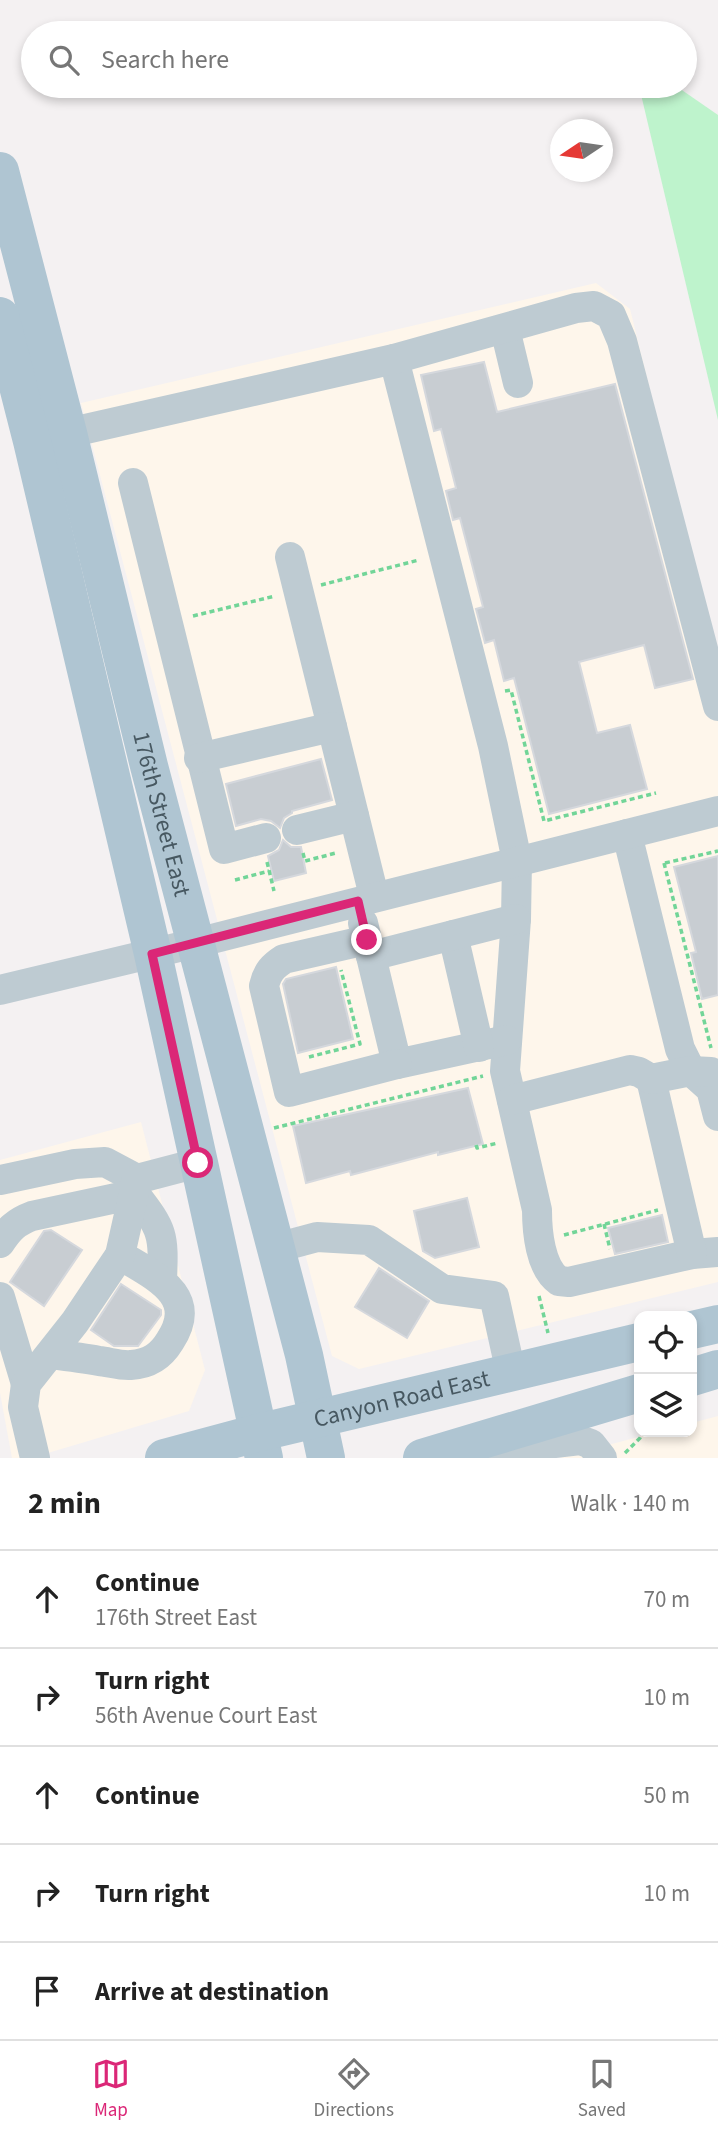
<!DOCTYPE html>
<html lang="en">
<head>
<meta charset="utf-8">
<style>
	:root { --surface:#fff; --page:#f2f2f2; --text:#222; --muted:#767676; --line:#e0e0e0; --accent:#db2777 }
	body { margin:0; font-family:"Source Sans 3",sans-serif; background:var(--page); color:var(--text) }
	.controls { position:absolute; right:21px; bottom:21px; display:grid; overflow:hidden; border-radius:14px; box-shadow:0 4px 10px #0003 }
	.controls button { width:63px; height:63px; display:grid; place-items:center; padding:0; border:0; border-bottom:2px solid var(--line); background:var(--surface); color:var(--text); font:35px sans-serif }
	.compass { position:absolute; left:550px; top:119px; width:63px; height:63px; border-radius:50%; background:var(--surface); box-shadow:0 4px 10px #0003; rotate:257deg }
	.stop { position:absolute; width:21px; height:21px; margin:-16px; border:5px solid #db2777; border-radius:50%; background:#fff }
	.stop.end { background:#db2777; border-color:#fff; box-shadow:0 2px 7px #0008 }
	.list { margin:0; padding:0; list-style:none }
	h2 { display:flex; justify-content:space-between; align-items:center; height:91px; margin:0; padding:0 28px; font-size:30px }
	h2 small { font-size:23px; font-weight:400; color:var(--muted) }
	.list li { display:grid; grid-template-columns:46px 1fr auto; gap:21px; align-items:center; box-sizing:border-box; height:98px; padding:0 28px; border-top:2px solid var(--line) }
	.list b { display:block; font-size:26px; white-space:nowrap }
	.list p { margin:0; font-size:23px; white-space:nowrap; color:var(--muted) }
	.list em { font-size:23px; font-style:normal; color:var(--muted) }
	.icon { flex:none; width:38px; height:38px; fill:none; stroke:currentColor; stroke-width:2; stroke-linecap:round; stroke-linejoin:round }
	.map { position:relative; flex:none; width:718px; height:1458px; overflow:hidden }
	.search { position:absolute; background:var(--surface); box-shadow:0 4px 10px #0003; left:21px; right:21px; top:21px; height:77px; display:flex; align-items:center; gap:18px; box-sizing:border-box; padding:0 24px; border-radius:38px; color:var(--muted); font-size:26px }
	.sheet { height:581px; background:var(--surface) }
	nav { display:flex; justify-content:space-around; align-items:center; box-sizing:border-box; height:98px; border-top:2px solid var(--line); background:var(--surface); font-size:19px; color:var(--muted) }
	nav a { display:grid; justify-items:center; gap:4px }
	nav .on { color:var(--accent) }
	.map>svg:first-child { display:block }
</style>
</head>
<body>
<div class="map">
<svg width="718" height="1458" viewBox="0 0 718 1458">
	<rect width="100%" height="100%" fill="#f4f1f2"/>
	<g fill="#fef6eb">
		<polygon points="596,283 630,309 718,663 718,1282 359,1369 332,1356 81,403"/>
		<polygon points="141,1122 205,1370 189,1411 31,1458 12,1458 0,1393 0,1160"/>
		<polygon points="718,1416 718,1458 559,1458 657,1432 692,1432 692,1423"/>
	</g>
	<polygon fill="#bef3cc" points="639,86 676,86 718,115 718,420"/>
	<g fill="#c8cdd2" stroke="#d5d8dd" stroke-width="2">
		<polygon points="484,362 497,412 615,384 693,679 655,688 644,645 579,662 597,733 630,725 647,789 549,814 514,678 504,681 494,640 485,643 476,609 483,607 460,518 453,520 446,491 456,488 441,429 434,431 421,375"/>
		<polygon points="321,759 332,800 292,811 292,813 284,818 280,828 271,821 261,819 236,826 226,784"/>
		<polygon points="283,840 291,847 301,847 306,873 274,881 268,856 279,850"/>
		<polygon points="718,856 718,995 702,999 691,953 696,952 674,867"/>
		<polygon points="336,967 353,1039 298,1053 283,984 286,979"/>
		<polygon points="468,1088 483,1144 438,1155 438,1152 351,1175 350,1171 306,1183 293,1126"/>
		<polygon points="467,1198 479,1247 435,1258 423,1251 414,1211"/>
		<polygon points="662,1215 668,1242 615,1254 608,1228"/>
		<polygon points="51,1230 82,1250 44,1306 10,1282 44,1231"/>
		<polygon points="379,1268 429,1301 407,1338 355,1307"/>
		<polygon points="121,1284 161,1310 161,1315 138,1346 114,1346 91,1330"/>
	</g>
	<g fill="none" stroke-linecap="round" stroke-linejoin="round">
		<g stroke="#72d598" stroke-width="3.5" stroke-dasharray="5 3.5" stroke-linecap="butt">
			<polyline points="321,585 419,560"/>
			<polyline points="193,616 275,596"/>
			<polyline points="505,691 511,690 544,821 656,793"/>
			<polyline points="303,853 305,861 336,853 337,855"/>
			<polyline points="267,862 274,891"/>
			<polyline points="664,863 711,1048"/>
			<polyline points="665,863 718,851"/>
			<polyline points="235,880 269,871"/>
			<polyline points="309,1057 360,1044 341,970"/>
			<polyline points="274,1128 483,1076"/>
			<polyline points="476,1145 477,1148 498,1143"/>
			<polyline points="604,1224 610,1249"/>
			<polyline points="564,1235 658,1210"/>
			<polyline points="539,1296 548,1333"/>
			<polyline points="625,1453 640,1438 643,1432"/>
		</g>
		<g stroke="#becbd2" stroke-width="30">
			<polyline points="505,329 518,383"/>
			<path d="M394,359L493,746L517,861L516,919L505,1071L537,1210C537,1231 540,1268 559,1281L569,1282L692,1254L718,1252"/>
			<polyline points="68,433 394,359 576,308 594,306 611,315 622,341 718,706"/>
			<polyline points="133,483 224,849 266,838"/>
			<polyline points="290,557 374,896"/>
			<polyline points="199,758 332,727"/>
			<polyline points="297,830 354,816"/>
			<polyline points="627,834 680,1049 691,1071 711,1089 718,1116"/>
			<polyline points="363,923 397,1064 507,1040"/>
			<polyline points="453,935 479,1047"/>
			<path d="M367,940L284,959C273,966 267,972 264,986L289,1092L397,1064"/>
			<polyline points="371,956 516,919"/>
			<polyline points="0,990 196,943 718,811"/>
			<polyline points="651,1079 692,1254"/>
			<polyline points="512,1100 630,1070 639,1072 651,1079 691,1071 711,1072"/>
			<polyline points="0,1180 75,1164 105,1162 137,1179"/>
			<path d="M0,1243C9,1229 16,1222 32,1216L135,1194C163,1230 164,1234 162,1280"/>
			<polyline points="276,1248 317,1237 369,1240 442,1289 494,1296 511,1373"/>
			<polyline points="0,1297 26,1384"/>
			<path d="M51,1354C67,1356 83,1358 99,1361C109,1362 121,1366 131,1365C149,1364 161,1356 170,1341C200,1295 154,1276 120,1255"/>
			<polyline points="481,1452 580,1440 591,1444 602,1458"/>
			<polyline points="35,1458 23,1407 26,1384 75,1322 120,1255 137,1179 198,1163"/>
		</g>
		<g stroke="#afc5d2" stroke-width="38">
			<path id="s1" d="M0,171L68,433L149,766L304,1355L326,1458"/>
			<polyline points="0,316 32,441 153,954 264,1458"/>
			<polyline points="692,1330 718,1324"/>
			<polyline points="692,1377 718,1369"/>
			<path id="s2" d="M164,1458L257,1433L639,1342"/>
			<polyline points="422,1458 639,1393"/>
		</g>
	</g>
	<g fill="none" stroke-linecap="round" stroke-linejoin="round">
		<polyline stroke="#db2777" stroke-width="9" points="198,1163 152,954 358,901 367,940"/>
	</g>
	<g text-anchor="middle" stroke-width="7" stroke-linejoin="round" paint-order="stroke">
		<g font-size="24" fill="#475861" stroke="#fff">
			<text dy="8" stroke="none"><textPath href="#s1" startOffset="663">176th Street East</textPath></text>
			<text dy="8" stroke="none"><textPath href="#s2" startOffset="245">Canyon Road East</textPath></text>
		</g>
	</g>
</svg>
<div class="controls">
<button><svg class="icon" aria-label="locate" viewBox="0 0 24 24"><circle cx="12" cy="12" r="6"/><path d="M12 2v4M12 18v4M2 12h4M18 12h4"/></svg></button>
<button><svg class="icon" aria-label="layers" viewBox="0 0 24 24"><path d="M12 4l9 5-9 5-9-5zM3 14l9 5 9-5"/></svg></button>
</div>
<svg class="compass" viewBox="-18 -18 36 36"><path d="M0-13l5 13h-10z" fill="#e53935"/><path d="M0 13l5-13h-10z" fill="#767676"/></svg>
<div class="stop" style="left:198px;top:1163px"></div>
<div class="stop end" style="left:367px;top:940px"></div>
<div class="search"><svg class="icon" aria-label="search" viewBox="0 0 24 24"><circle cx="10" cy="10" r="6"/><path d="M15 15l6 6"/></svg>Search here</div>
</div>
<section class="sheet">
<h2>2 min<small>Walk · 140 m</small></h2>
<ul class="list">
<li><svg class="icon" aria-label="ahead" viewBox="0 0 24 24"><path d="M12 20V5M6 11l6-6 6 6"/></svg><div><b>Continue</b><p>176th Street East</p></div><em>70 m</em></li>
<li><svg class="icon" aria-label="right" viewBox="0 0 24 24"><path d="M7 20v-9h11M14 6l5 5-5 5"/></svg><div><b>Turn right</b><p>56th Avenue Court East</p></div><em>10 m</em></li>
<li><svg class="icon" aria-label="ahead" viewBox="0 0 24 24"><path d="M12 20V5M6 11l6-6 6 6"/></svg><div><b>Continue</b></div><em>50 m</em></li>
<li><svg class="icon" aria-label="right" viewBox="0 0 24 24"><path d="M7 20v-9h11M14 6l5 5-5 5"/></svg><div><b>Turn right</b></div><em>10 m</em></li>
<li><svg class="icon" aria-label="arrive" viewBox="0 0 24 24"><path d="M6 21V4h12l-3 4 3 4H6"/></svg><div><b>Arrive at destination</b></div></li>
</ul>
</section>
<nav>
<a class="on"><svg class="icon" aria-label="map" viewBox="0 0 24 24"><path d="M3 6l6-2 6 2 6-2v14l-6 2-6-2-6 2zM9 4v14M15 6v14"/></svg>Map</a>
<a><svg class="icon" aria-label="directions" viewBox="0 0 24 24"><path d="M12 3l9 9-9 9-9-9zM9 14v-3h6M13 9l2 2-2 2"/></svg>Directions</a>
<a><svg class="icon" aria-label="saved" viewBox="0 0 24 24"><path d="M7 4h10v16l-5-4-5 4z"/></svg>Saved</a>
</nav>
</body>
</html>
